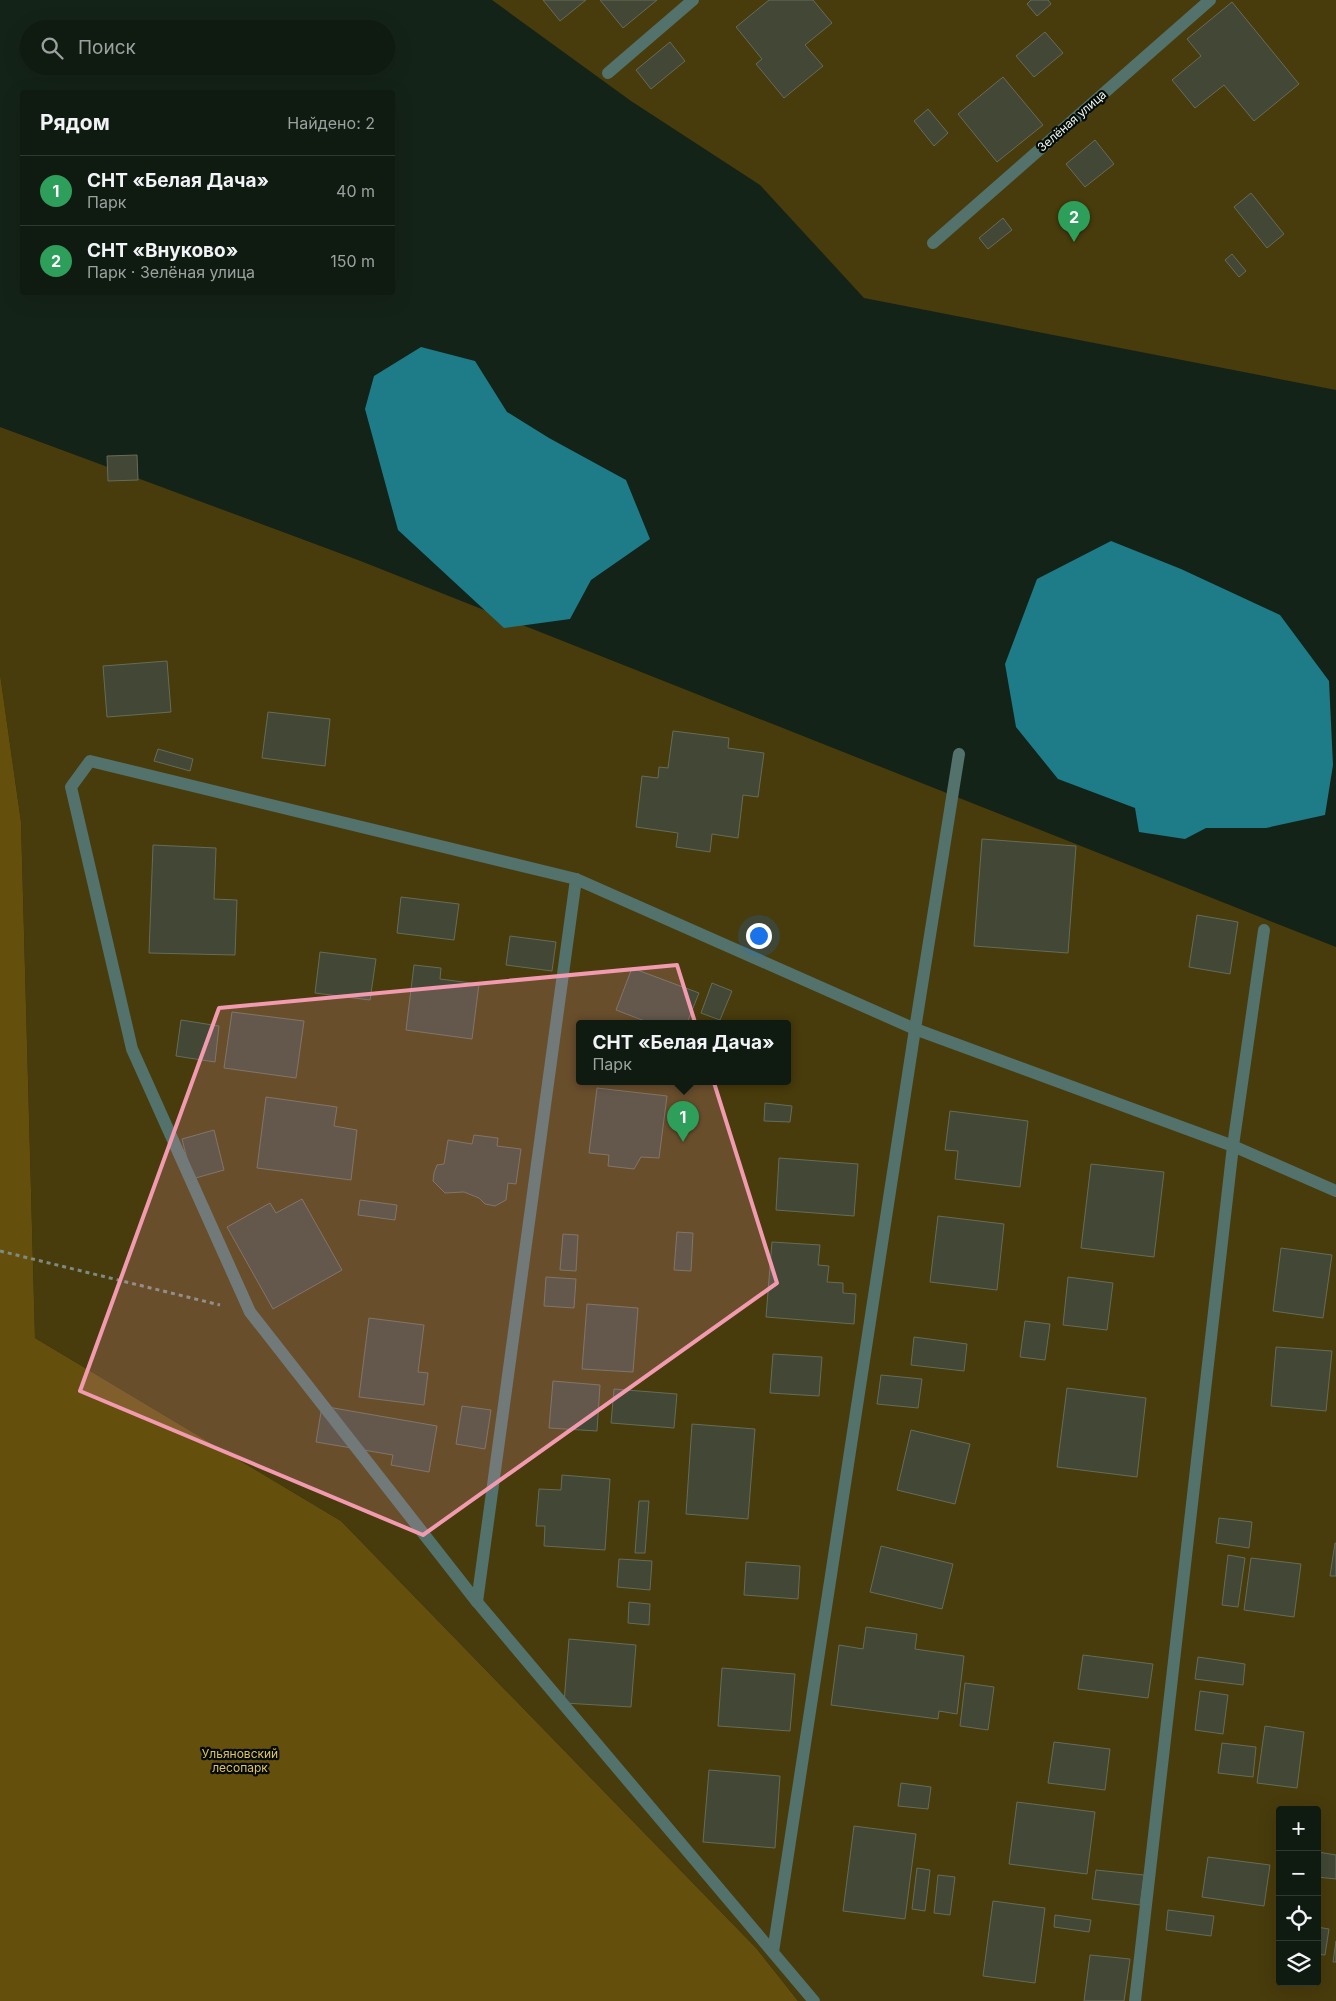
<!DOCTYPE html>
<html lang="ru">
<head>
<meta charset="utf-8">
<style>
	:root { --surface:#0f1a11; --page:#18231a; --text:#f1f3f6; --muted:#9ba19f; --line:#2f3831; --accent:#f29ab0 }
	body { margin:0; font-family:Inter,sans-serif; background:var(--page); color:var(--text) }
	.controls { position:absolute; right:15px; bottom:15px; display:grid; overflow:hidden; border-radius:5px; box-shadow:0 5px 20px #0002 }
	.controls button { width:45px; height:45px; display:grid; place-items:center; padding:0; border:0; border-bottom:1px solid var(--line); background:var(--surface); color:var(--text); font:25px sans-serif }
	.you { position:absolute; left:758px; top:935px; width:18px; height:18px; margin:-12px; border:4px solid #fff; border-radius:50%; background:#1a73e8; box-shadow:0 0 0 8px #1a73e833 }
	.badge { display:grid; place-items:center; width:32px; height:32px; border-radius:50%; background:var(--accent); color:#fff; font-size:16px; font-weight:700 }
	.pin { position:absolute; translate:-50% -41px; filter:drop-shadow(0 1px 2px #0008) }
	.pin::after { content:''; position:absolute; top:26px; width:18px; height:15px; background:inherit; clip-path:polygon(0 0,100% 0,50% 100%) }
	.popup { position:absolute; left:576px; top:1020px; width:215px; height:65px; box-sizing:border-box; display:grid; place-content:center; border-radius:5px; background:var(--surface); filter:drop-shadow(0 1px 4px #0005); font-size:16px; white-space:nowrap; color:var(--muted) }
	.popup b { font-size:19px; color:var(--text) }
	.popup::after { content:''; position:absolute; left:50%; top:100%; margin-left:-10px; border:10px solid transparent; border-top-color:var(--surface) }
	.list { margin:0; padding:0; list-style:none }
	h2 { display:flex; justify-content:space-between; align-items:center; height:65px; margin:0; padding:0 20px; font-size:21px }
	h2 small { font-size:16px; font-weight:400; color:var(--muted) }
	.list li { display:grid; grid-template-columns:32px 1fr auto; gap:15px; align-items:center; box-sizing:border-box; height:70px; padding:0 20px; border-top:1px solid var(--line) }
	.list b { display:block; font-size:19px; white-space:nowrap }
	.list p { margin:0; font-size:16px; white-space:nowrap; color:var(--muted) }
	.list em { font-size:16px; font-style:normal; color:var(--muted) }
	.icon { flex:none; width:28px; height:28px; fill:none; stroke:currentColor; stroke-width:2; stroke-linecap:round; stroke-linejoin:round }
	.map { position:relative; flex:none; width:1336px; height:2001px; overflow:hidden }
	.search { position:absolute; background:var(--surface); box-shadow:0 5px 20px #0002; left:20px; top:20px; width:375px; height:55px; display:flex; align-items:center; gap:12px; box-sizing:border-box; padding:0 18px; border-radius:28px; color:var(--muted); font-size:19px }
	.panel { position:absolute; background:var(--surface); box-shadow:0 5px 20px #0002; left:20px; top:90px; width:375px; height:205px; border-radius:5px }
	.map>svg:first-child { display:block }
</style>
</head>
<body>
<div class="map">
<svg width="1336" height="2001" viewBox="0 0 1336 2001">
	<rect width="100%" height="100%" fill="#142317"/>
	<g fill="#483b0c" fill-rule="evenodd">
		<polygon points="492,0 1336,0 1336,390 864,298 760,185 631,101"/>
		<path d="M0,427L358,560L1336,947V2001H798L756,1948L341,1521L35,1338L21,822L0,674ZM579,1023H787V1081H579ZM1280,1810H1317V1982H1280Z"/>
	</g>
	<polygon fill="#64500c" points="0,674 21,822 35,1338 341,1521 756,1948 798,2001 0,2001"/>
	<g fill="#1e7b88">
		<polygon points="421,347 475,361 507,412 549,438 626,480 650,539 591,580 570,619 504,628 398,530 365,409 374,376"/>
		<polygon points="1111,541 1181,569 1280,615 1329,681 1333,765 1325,815 1266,828 1206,828 1185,839 1139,832 1135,808 1058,779 1016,727 1005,664 1037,579"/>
	</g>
	<g fill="#424835" stroke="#666c58">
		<polygon points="543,0 586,0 560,21"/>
		<polygon points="600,0 657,0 623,28"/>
		<polygon points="769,0 813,0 832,23 805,45 823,66 784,98 756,64 762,59 736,27"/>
		<polygon points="1031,0 1048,0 1051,4 1037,16 1027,4"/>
		<polygon points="1232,2 1299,84 1254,121 1224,85 1195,108 1172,80 1201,56 1187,39"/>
		<polygon points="1045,32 1063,53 1034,77 1016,56"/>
		<polygon points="670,42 685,61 651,89 636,70"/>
		<polygon points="1003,77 1043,125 997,162 958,114"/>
		<polygon points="928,109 948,133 934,146 914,121"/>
		<polygon points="1095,140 1114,164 1085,187 1066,164"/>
		<polygon points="1251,193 1284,234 1267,248 1234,207"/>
		<polygon points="1003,218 1012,230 988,249 979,238"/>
		<polygon points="1232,254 1246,271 1239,277 1225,260"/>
		<polygon points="137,455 138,480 108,481 107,456"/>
		<polygon points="167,661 171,712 107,717 103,666"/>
		<polygon points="268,712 330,719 325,766 262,758"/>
		<polygon points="673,731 729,738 728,748 764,753 758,797 743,795 738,838 712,834 710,852 676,847 678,833 636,827 642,776 658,778 659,767 668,768"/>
		<polygon points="158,749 193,759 190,771 154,761"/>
		<polygon points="982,839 1076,846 1068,953 974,946"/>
		<polygon points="153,845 216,848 214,899 237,900 235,955 149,953"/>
		<polygon points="401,897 459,904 454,940 397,933"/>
		<polygon points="1197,915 1238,922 1230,974 1189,967"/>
		<polygon points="510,936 556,942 552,971 506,965"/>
		<polygon points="320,952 376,959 370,1000 315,993"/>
		<polygon points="414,965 441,968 440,979 479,984 472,1039 406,1030"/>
		<polygon points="632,968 699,993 687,1023 650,1023 616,1010"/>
		<polygon points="712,983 732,991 720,1020 701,1013"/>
		<polygon points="232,1012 304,1021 296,1078 224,1068"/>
		<polygon points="181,1020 219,1026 215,1062 176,1056"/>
		<polygon points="597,1088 667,1096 659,1158 641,1157 634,1169 608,1166 609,1155 589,1153"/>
		<polygon points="266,1097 337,1107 334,1126 357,1130 351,1180 257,1168"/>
		<polygon points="765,1103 792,1106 790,1122 764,1121"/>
		<polygon points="950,1111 1028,1121 1020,1187 955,1179 958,1151 945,1150"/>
		<polygon points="214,1130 224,1170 192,1179 182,1139"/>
		<polygon points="474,1135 498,1138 497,1146 521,1149 516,1184 508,1183 506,1200 495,1206 485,1204 479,1198 464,1192 445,1193 433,1181 434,1173 437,1165 444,1164 448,1140 472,1144"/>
		<polygon points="779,1158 858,1164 854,1216 776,1210"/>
		<polygon points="1091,1164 1164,1172 1154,1257 1081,1248"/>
		<polygon points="302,1199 342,1270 273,1309 227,1227 270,1203 276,1213"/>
		<polygon points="360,1200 397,1205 395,1220 358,1215"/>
		<polygon points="938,1216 1004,1224 997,1290 930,1282"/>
		<polygon points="677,1232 693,1233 691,1271 674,1270"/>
		<polygon points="563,1234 578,1235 576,1271 560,1270"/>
		<polygon points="772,1242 820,1245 818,1265 829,1266 827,1282 843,1283 843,1293 856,1294 854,1324 766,1317"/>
		<polygon points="1281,1248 1332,1255 1323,1318 1273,1311"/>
		<polygon points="546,1277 576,1279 574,1308 544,1306"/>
		<polygon points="1068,1277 1113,1283 1107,1330 1063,1325"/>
		<polygon points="587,1304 638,1308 633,1372 582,1369"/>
		<polygon points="369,1318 424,1325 418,1372 428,1373 424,1405 359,1397"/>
		<polygon points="1025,1321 1050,1324 1045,1360 1020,1357"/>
		<polygon points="914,1337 967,1344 964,1371 911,1365"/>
		<polygon points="1276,1347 1332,1351 1326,1411 1271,1406"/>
		<polygon points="773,1354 822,1357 819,1396 770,1393"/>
		<polygon points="881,1375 922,1379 918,1408 877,1404"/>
		<polygon points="553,1381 600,1385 597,1431 549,1428"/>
		<polygon points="1067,1388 1146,1398 1137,1477 1057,1467"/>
		<polygon points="614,1389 677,1394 674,1428 611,1423"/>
		<polygon points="322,1406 437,1426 429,1472 391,1465 393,1455 316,1442"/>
		<polygon points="462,1406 491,1410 485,1449 456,1444"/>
		<polygon points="692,1424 755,1429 748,1519 686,1514"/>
		<polygon points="911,1430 970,1444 955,1504 897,1490"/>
		<polygon points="562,1475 610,1479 605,1550 544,1546 545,1526 536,1526 539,1489 561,1490"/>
		<polygon points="639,1501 649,1501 645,1553 635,1553"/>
		<polygon points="1219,1518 1252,1522 1249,1548 1216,1543"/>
		<polygon points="1335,1543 1336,1543 1336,1576 1330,1576"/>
		<polygon points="881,1546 953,1564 942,1609 870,1592"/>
		<polygon points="1228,1555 1245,1558 1238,1607 1222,1605"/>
		<polygon points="1251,1558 1301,1564 1294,1617 1244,1610"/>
		<polygon points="619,1559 652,1561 650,1590 617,1587"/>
		<polygon points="746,1562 800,1566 798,1599 744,1595"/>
		<polygon points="629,1602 650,1604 649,1625 628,1623"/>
		<polygon points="866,1627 917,1634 915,1649 964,1656 957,1714 939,1711 938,1719 831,1705 839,1645 863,1649"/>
		<polygon points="569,1639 636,1645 631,1707 564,1703"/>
		<polygon points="1083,1655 1153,1664 1148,1698 1078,1689"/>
		<polygon points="1198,1657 1245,1664 1243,1685 1195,1679"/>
		<polygon points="722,1668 795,1674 790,1731 718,1726"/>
		<polygon points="965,1683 994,1687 988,1730 960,1726"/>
		<polygon points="1200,1691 1228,1695 1223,1734 1195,1730"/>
		<polygon points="1265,1726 1304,1732 1297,1788 1257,1783"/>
		<polygon points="1054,1742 1110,1749 1105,1790 1048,1783"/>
		<polygon points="1222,1743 1256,1747 1253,1777 1218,1773"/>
		<polygon points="709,1770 780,1776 775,1848 703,1842"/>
		<polygon points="901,1783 931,1787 928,1809 898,1806"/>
		<polygon points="1017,1802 1095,1812 1087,1874 1009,1864"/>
		<polygon points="854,1826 916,1834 905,1919 843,1911"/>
		<polygon points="1318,1852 1336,1855 1336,1879 1317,1877"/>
		<polygon points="1208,1857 1270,1865 1264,1906 1202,1897"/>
		<polygon points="917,1868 930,1870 925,1911 912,1909"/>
		<polygon points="1096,1870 1144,1875 1140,1905 1092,1899"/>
		<polygon points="938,1875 955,1877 950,1915 934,1913"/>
		<polygon points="993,1901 1045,1908 1035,1983 983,1976"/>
		<polygon points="1168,1910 1214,1916 1211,1936 1166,1930"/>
		<polygon points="1055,1915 1091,1920 1089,1932 1054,1927"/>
		<polygon points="1317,1927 1329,1929 1325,1955 1317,1954"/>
		<polygon points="1336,1941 1336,1962 1333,1962"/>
		<polygon points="1090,1955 1130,1959 1124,2001 1084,2001"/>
	</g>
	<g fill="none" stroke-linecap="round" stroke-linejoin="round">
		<polyline stroke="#7e8b81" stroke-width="3" stroke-dasharray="4 4" stroke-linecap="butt" points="0,1251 220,1305"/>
		<g stroke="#52726b" stroke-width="12">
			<polyline points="477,1602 576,879"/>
			<polyline points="773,1952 915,1029 959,754"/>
			<polyline points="814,2001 477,1602 250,1312 132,1049 71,787 90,761 576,879 915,1029 1233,1146 1336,1191"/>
			<polyline points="1135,2001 1233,1146 1264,930"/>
		</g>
		<g stroke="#52726b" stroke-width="12">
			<polyline points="608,73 693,0"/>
			<polyline points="933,243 1210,0"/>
		</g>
	</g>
	<path fill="#f29ab0" fill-opacity="0.2" stroke="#f29ab0" stroke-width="4" stroke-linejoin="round" d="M677,965L777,1283L423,1535L80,1391L219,1008Z"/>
	<g text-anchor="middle" stroke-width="4.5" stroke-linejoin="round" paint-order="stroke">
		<g font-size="12" fill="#edf7ef" stroke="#050b06">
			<text transform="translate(1072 121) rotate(-41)" y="4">Зелёная улица</text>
		</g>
		<g font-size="12" fill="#e0c269" stroke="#050b06">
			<text x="240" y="1758">Ульяновский<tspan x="240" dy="14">лесопарк</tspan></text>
		</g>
	</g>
</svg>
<div class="controls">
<button>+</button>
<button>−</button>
<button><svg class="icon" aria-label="locate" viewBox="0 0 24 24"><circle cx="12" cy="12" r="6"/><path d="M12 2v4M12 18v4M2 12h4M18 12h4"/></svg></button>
<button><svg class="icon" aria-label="layers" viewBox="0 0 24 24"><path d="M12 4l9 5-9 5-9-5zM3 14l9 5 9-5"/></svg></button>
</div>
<div class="you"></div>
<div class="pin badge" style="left:683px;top:1142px;background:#2e9e5b">1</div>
<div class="popup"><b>СНТ «Белая Дача»</b>Парк</div>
<div class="pin badge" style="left:1074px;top:242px;background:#2e9e5b">2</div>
<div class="search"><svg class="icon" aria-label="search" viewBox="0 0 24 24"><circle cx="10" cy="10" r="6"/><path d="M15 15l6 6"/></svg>Поиск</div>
<section class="panel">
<h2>Рядом<small>Найдено: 2</small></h2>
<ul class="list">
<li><span class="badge" style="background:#2e9e5b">1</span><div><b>СНТ «Белая Дача»</b><p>Парк</p></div><em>40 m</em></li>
<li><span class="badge" style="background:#2e9e5b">2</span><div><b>СНТ «Внуково»</b><p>Парк · Зелёная улица</p></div><em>150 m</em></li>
</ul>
</section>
</div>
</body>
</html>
